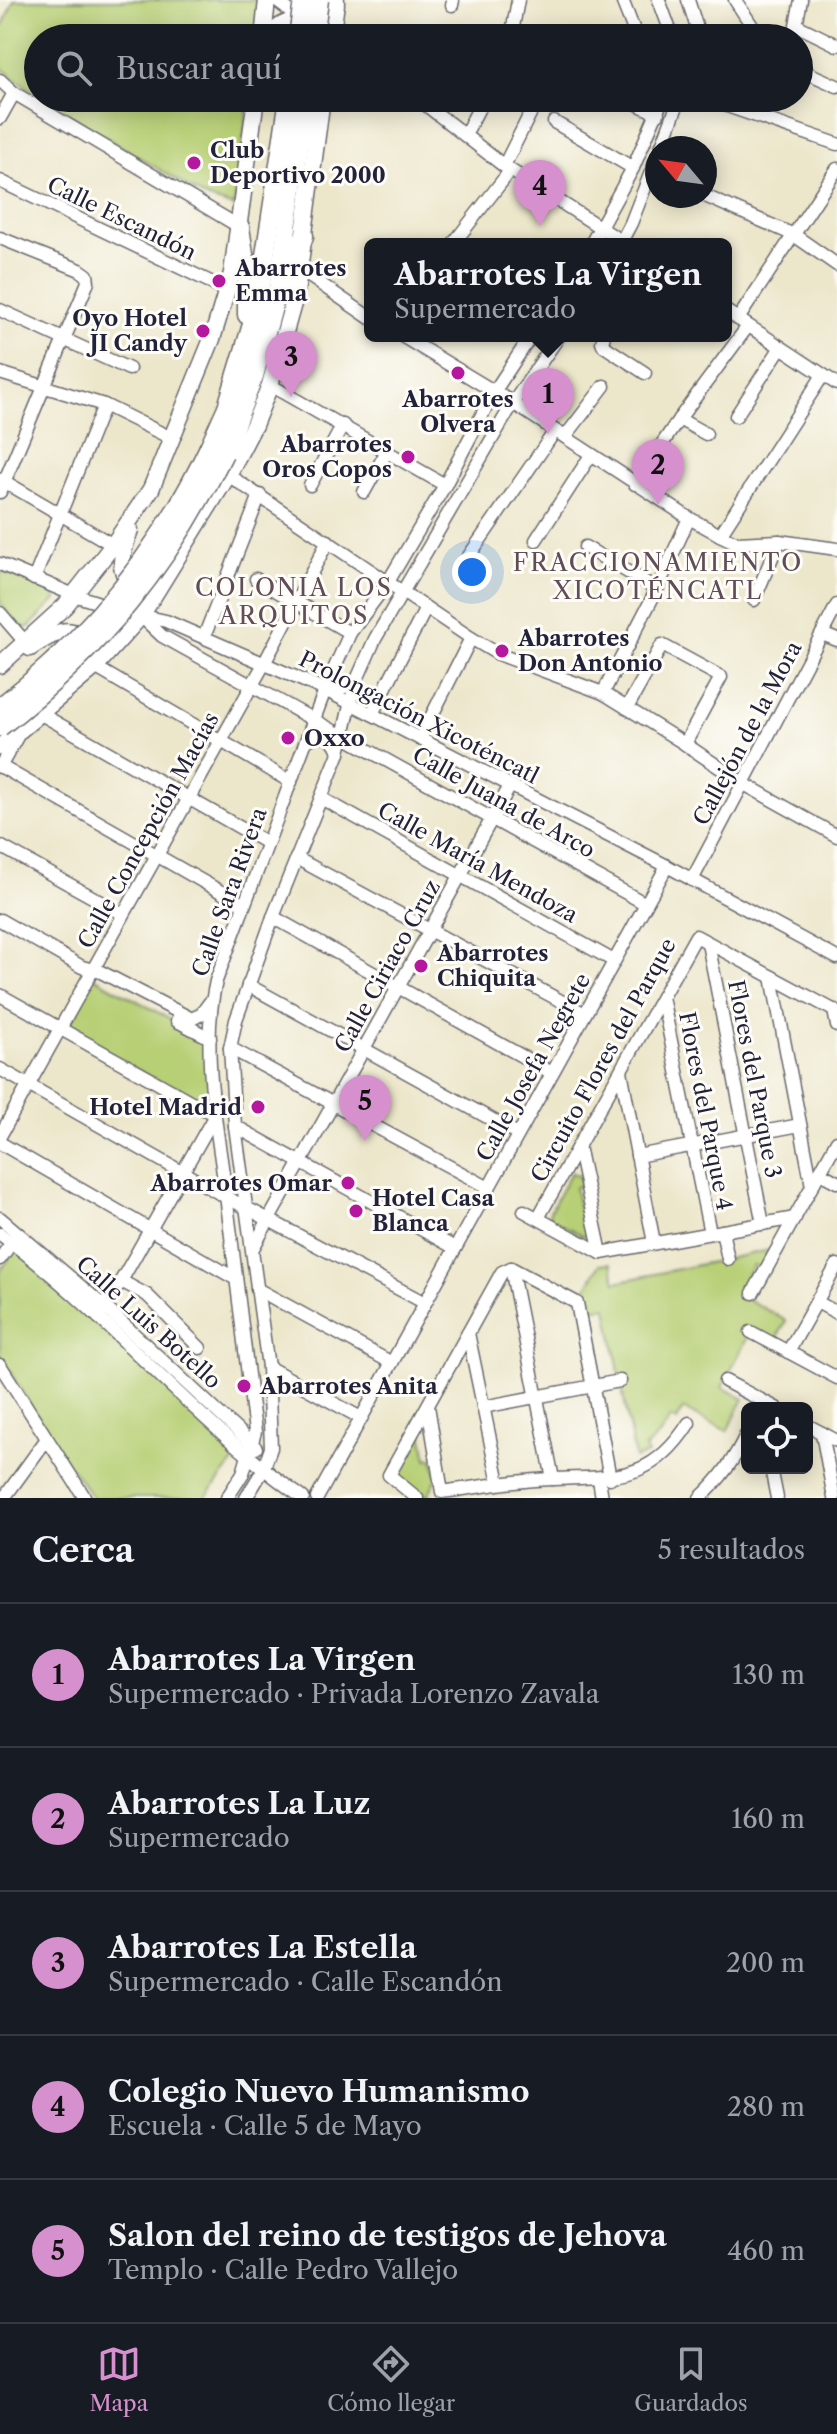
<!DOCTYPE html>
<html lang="es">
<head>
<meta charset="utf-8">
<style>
	:root { --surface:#171b24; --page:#20242c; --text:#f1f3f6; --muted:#9ea1a6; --line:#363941; --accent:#d690ce }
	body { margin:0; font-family:"Libre Caslon Text",serif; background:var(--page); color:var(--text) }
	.controls { position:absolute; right:24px; bottom:24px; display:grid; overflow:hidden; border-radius:12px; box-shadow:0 4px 20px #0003 }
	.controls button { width:72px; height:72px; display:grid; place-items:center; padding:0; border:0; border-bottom:2px solid var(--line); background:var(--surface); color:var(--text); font:40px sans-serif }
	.compass { position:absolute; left:645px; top:136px; width:72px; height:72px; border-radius:50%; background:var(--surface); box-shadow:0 4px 20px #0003; rotate:299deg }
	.you { position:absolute; left:472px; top:572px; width:28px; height:28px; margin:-20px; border:6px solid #fff; border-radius:50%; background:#1a73e8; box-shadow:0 0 0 12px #1a73e833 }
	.badge { display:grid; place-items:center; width:52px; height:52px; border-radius:50%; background:var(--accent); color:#111; font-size:26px; font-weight:700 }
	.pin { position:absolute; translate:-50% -66px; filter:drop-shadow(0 2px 4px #0008) }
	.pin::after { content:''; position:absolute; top:42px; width:28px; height:24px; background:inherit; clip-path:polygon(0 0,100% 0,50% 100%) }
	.popup { position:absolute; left:364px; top:238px; width:368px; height:104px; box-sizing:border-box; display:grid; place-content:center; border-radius:12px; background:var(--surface); filter:drop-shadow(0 2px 6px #0005); font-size:26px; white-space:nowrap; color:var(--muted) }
	.popup b { font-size:30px; color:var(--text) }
	.popup::after { content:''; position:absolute; left:50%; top:100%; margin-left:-16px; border:16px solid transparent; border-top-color:var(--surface) }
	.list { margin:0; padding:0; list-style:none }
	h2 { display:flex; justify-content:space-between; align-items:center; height:104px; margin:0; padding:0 32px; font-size:34px }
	h2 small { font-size:26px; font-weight:400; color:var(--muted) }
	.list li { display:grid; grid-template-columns:52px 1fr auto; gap:24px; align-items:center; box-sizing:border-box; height:144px; padding:0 32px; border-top:2px solid var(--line) }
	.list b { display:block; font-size:30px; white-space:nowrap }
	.list p { margin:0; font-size:26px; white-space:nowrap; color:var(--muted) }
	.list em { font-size:26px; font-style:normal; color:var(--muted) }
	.icon { flex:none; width:44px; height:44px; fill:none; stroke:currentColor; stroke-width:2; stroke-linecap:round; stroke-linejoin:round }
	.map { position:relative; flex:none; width:837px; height:1498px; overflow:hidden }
	.search { position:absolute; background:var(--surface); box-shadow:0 4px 20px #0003; left:24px; right:24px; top:24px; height:88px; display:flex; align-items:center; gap:20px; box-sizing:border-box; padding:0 28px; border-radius:44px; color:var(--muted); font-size:30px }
	.sheet { height:824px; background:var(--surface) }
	nav { display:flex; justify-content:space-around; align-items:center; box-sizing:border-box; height:112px; border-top:2px solid var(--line); background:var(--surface); font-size:22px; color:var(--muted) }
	nav a { display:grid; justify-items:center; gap:4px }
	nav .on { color:var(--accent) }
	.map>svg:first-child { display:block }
</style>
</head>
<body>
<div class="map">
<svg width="837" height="1498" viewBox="0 0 837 1498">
	<rect width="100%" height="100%" fill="#fdfcf7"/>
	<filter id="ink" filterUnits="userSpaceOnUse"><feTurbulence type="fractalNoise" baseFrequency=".0125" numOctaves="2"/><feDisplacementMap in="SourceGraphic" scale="16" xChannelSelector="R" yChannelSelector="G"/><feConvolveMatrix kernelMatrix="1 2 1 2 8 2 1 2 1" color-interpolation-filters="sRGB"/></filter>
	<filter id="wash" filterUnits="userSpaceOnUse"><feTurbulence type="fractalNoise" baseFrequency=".006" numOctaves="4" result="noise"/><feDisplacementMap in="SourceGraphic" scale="32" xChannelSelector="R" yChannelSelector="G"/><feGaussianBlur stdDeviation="1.8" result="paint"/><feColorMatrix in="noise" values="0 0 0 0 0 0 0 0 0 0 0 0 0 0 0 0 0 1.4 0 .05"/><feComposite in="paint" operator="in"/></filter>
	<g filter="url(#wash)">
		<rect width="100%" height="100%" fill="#ece6ca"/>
		<g fill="#b7cf74" stroke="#6c7858" stroke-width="2">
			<polygon points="14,0 261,0 256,38 38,38 38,95 0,67 0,32"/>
			<polygon points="42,98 249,98 234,207 206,198"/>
			<polygon points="0,570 55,594 56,600 29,627 19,629 0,602"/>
			<polygon points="90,975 207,1039 213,1112 61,1028"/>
			<polygon points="571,1172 580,1177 581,1186 575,1187 582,1225 588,1224 589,1233 584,1236 551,1219 549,1213"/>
			<polygon points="17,1247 97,1318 237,1458 205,1498 93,1498 57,1449 0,1355 0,1272"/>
			<polygon points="770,1250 760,1268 753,1265 737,1293 786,1321 775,1341 752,1329 722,1387 744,1399 727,1431 683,1409 677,1421 671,1418 660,1434 645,1448 648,1454 635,1459 607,1307 587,1309 582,1296 600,1264 611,1263 616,1282"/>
			<polygon points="424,1421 427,1425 421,1427 427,1459 433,1458 437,1478 428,1495 423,1496 394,1474"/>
		</g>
	</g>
	<g filter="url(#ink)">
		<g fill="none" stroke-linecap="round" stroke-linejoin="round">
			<defs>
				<g id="minor">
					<polyline points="275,0 305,22"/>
					<polyline points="622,0 637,38"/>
					<polyline points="659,0 673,38"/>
					<polyline points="688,0 696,25 695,38"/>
					<polyline points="735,0 760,38"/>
					<polyline points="801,0 796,25 837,45"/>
					<polyline points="452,5 453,0"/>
					<polyline points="424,33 431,38"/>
					<polyline points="511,38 518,0"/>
					<polyline points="799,69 837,86"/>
					<polyline points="0,80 14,93 240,227"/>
					<polyline points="417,98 504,166 626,244"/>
					<polyline points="625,98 658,114"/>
					<polyline points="704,98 837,144"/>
					<polyline points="0,118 14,93"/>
					<polyline points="554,122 633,168"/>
					<polyline points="465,135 484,98"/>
					<polyline points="661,148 680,98"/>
					<polyline points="504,166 538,98"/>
					<polyline points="0,181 227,290"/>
					<polyline points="705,196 794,235 837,265"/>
					<polyline points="0,238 80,270 87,275 88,282 0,492"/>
					<polyline points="453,244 510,171"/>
					<polyline points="591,244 633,168 663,98"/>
					<polyline points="620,244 631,223 657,157"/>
					<polyline points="299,269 370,318"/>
					<polyline points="0,310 129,369"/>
					<polyline points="726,311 837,384"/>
					<polyline points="738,319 837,169"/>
					<polyline points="402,336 513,403 689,518 720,535 737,543 779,541 837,549"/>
					<polyline points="604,336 602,342 604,346 645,373"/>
					<polyline points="0,373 104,405 173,439"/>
					<polyline points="270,385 445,485"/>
					<polyline points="736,416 781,347"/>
					<polyline points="679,419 706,434"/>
					<polyline points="565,437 604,386"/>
					<polyline points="228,475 471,638 498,654 603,693 685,744 744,784 837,836"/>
					<polyline points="0,479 113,545"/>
					<polyline points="635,484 679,419 748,326"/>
					<polyline points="310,485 343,425"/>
					<polyline points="364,492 387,451"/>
					<polyline points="720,535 823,375"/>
					<polyline points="536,540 591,455"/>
					<polyline points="585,547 657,589"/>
					<polyline points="0,564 74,595 112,607"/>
					<polyline points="458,572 555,431"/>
					<polyline points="34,579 104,405"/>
					<polyline points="256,579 350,633"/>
					<polyline points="754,600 779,541"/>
					<polyline points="0,613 25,642"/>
					<polyline points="134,614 166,621 325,690 667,866 837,958"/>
					<polyline points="142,617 162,636 646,904"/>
					<polyline points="822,634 837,640"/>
					<polyline points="204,637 260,495"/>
					<polyline points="95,667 291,782"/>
					<polyline points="331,675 335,683 341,688 355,684"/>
					<polyline points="603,693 657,589 689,518"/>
					<polyline points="627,708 662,645 721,677 685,744"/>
					<polyline points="41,714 267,843"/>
					<polyline points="372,714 426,608"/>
					<polyline points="420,739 471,638"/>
					<path d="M307,741C321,731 335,736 339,753"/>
					<polyline points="0,766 244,905"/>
					<polyline points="0,767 18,735"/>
					<polyline points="321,798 614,961"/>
					<polyline points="0,846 123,914"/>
					<polyline points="296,858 585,1014"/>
					<polyline points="692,880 837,605"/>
					<polyline points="273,917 552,1073"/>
					<polyline points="0,920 82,967 101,972 192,1019 201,1014 210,1002"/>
					<polyline points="708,943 763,1224"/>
					<polyline points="772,977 812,1186"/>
					<polyline points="248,985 518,1134"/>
					<polyline points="0,995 215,1115 121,1281 98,1317"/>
					<polyline points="662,997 710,1233"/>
					<polyline points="834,1010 837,1026"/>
					<polyline points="177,1021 210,1038"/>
					<polyline points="230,1048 489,1188"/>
					<polyline points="0,1069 226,1197 425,1303"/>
					<polyline points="621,1071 654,1243"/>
					<polyline points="235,1126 455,1248"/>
					<polyline points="0,1136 265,662 328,541"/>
					<polyline points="0,1143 236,1279"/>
					<polyline points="578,1146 601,1253"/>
					<polyline points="637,1156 800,1125"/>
					<polyline points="820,1173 837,1182"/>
					<polyline points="524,1211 601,1253 795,1218"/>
					<polyline points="0,1218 105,1307 256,1448"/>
					<polyline points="538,1218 696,936 837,1012"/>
					<polyline points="722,1231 728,1259"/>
					<path d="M0,1234C108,1313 193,1421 303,1498"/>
					<polyline points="253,1248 510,786"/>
					<polyline points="0,1259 15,1238"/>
					<polyline points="511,1268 553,1479"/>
					<polyline points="121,1281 147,1295 200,1348"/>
					<polyline points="257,1289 392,1363"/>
					<polyline points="753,1293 837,1141"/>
					<polyline points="817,1302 837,1313"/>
					<polyline points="751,1332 837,1378"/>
					<polyline points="468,1333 499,1483"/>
					<polyline points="788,1352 837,1265"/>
					<polyline points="0,1365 85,1498"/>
					<polyline points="268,1367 361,1418"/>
					<polyline points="725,1381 776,1408"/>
					<path d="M428,1406L442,1492C479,1487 516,1480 553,1479C615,1476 651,1483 689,1423"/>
					<polyline points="483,1407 620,1381"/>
					<polyline points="807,1425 837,1441"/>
					<polyline points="822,1433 834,1498"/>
					<polyline points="771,1468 777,1498"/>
					<polyline points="599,1479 602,1498"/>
					<polyline points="4,1498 46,1440"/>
					<path d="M227,1498L243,1473L255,1432C246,1353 236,1274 226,1195C217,1125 200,1050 216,981L325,690L350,633L388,582L445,485L494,392L531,336"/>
					<polyline points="246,1498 263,1470 271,1448 268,1367 235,1126 230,1048 236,1020 273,917 339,753 355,684 375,639 513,403 559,336"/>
					<polyline points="317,1498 667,866"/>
					<polyline points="417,1498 389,1475 502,1272 511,1268 577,1303 610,1478"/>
					<path d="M700,1498C721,1479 735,1459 747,1433"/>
				</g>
				<g id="major">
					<polyline points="263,38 267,0"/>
					<path d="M269,38C282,16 304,22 325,15L331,11L336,0"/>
					<polyline points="331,38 336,4"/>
					<path d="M130,530C122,553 115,571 135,588"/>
					<path d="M30,648C47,637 70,620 86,642"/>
					<polyline points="0,665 65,606 113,545 151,489 212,339 232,273 256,98"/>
					<polyline points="0,747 95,667 141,616 228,475 254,425 270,385 296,293 322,98"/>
				</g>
				<g id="highway">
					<polyline points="240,227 247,275 247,315"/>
					<polyline points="286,287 304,236"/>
					<polyline points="209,447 227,407 257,308 289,98"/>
					<polyline points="224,453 254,376 278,289 306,98"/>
				</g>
			</defs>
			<use href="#minor" stroke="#69676d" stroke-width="15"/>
			<use href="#major" stroke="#69676d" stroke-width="19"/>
			<use href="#highway" stroke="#69676d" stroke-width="21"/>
			<use href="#minor" stroke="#fff" stroke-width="12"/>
			<use href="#major" stroke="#fff" stroke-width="16"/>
			<use href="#highway" stroke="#fff" stroke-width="18"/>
			<defs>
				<g id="highway-bridge">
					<polyline points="298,38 303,0"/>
					<polyline points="314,38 319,0"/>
					<path d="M0,707C91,636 160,552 209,447"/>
					<path d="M0,727C100,649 168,567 224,453"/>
				</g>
			</defs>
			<use href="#highway-bridge" stroke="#69676d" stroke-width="21" stroke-linecap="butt"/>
			<use href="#highway-bridge" stroke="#fff" stroke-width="18"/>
		</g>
	</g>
	<g fill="#b5179e" stroke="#fdfcf7" stroke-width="3">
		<circle cx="194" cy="163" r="8"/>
		<circle cx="219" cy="281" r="8"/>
		<circle cx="203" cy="331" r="8"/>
		<circle cx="458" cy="373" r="8"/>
		<circle cx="408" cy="457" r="8"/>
		<circle cx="502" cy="651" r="8"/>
		<circle cx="288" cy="738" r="8"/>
		<circle cx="421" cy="966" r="8"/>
		<circle cx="258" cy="1107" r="8"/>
		<circle cx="348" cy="1183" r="8"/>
		<circle cx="356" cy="1211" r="8"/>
		<circle cx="244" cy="1386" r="8"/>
	</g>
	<g text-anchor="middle" stroke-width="6" stroke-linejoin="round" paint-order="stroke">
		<g font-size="22" font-weight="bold" fill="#22223b" stroke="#fdfcf7" text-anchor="start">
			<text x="210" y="158">Club<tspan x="210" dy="25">Deportivo 2000</tspan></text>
			<text x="235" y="276">Abarrotes<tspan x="235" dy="25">Emma</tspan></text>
			<text x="187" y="326" text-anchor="end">Oyo Hotel<tspan x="187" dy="25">JI Candy</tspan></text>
			<text x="458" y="407" text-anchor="middle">Abarrotes<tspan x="458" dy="25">Olvera</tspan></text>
			<text x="392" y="452" text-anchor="end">Abarrotes<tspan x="392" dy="25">Oros Copos</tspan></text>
			<text x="518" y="646">Abarrotes<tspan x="518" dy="25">Don Antonio</tspan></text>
			<text x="304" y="746">Oxxo</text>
			<text x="437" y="961">Abarrotes<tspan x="437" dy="25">Chiquita</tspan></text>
			<text x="242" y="1115" text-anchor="end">Hotel Madrid</text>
			<text x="332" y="1191" text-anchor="end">Abarrotes Omar</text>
			<text x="372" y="1206">Hotel Casa<tspan x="372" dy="25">Blanca</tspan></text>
			<text x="260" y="1394">Abarrotes Anita</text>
		</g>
		<g font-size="22" fill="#22223b" stroke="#fdfcf7">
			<text transform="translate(122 218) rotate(26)" y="8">Calle Escandón</text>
			<text transform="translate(419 717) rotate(27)" y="8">Prolongación Xicoténcatl</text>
			<text transform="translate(747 733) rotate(-62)" y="8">Callejón de la Mora</text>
			<text transform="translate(504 802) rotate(29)" y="8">Calle Juana de Arco</text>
			<text transform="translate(148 830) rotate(-61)" y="8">Calle Concepción Macías</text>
			<text transform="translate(478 862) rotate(29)" y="8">Calle María Mendoza</text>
			<text transform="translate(229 892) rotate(-70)" y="8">Calle Sara Rivera</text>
			<text transform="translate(387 966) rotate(-61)" y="8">Calle Ciriaco Cruz</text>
			<text transform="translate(603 1060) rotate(-61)" y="8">Circuito Flores del Parque</text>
			<text transform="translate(533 1067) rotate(-61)" y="8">Calle Josefa Negrete</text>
			<text transform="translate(755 1079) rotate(79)" y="8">Flores del Parque 3</text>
			<text transform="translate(706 1111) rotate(79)" y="8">Flores del Parque 4</text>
			<text transform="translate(149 1322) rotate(42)" y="8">Calle Luis Botello</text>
		</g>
		<g font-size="24" letter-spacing="2" fill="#604d58" stroke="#fdfcf7">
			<text x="658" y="571">FRACCIONAMIENTO<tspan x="658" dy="28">XICOTÉNCATL</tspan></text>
			<text x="294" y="596">COLONIA LOS<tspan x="294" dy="28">ARQUITOS</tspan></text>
		</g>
	</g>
</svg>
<div class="controls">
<button><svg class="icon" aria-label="locate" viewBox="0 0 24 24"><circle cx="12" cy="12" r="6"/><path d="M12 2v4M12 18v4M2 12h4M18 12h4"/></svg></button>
</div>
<svg class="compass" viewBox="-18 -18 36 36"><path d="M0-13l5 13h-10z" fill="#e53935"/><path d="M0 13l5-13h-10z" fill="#9ea1a6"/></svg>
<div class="you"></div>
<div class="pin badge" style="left:548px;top:434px">1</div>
<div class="popup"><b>Abarrotes La Virgen</b>Supermercado</div>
<div class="pin badge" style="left:658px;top:505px">2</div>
<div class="pin badge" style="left:291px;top:397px">3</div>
<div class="pin badge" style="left:540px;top:226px">4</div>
<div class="pin badge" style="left:365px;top:1141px">5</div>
<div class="search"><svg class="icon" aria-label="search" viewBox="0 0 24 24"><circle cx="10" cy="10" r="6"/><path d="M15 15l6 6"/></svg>Buscar aquí</div>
</div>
<section class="sheet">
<h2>Cerca<small>5 resultados</small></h2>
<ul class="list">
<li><span class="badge">1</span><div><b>Abarrotes La Virgen</b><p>Supermercado · Privada Lorenzo Zavala</p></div><em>130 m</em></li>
<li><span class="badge">2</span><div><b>Abarrotes La Luz</b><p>Supermercado</p></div><em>160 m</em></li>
<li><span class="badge">3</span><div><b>Abarrotes La Estella</b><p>Supermercado · Calle Escandón</p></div><em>200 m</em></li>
<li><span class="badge">4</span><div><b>Colegio Nuevo Humanismo</b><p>Escuela · Calle 5 de Mayo</p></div><em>280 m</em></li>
<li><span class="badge">5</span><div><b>Salon del reino de testigos de Jehova</b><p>Templo · Calle Pedro Vallejo</p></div><em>460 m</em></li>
</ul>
</section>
<nav>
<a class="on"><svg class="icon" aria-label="map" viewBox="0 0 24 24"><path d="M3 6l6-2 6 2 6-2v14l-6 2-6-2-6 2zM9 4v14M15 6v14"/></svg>Mapa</a>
<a><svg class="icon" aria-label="directions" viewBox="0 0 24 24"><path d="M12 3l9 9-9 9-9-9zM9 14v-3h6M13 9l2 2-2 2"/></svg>Cómo llegar</a>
<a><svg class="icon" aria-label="saved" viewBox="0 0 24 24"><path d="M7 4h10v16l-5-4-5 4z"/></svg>Guardados</a>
</nav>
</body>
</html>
